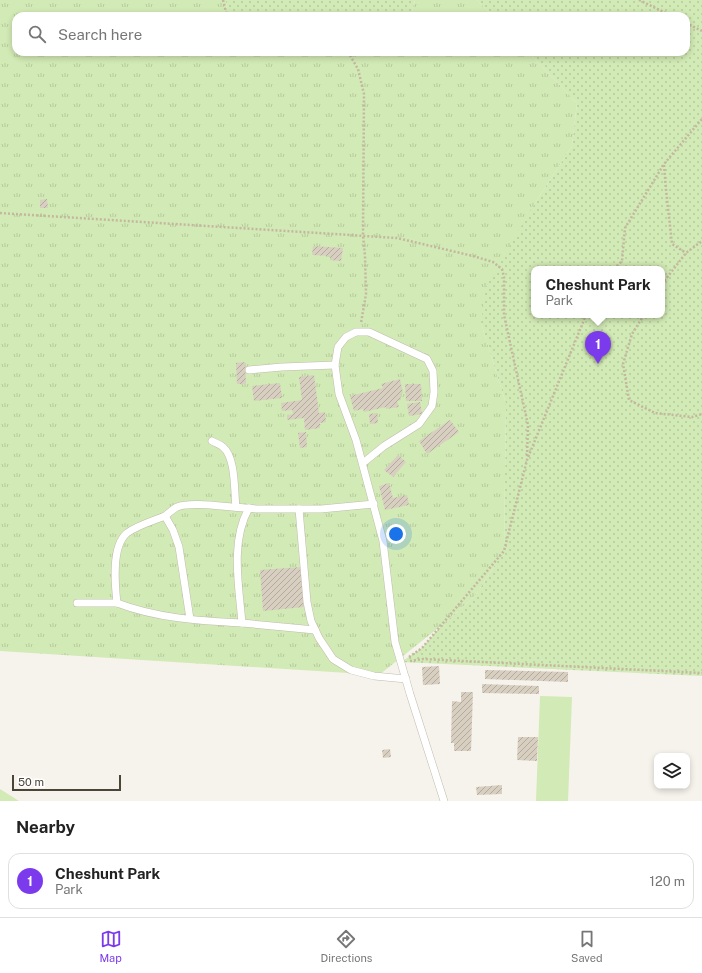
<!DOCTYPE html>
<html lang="en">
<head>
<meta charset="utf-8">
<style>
	:root { --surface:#fff; --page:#f6f6f6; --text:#222; --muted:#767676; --line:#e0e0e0; --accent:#7c3aed }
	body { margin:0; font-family:"Public Sans",sans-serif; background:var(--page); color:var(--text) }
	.controls { position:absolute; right:12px; bottom:12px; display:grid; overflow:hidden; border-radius:8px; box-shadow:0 2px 6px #0003 }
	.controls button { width:36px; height:36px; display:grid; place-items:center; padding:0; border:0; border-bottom:1px solid var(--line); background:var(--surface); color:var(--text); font:20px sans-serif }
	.scale { position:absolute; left:12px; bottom:10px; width:109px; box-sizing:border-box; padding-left:4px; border:2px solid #4b4439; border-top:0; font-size:11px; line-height:14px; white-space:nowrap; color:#4b4439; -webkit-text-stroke:3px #fff; paint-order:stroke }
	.you { position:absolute; left:396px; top:534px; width:14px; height:14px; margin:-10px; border:3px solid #fff; border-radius:50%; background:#1a73e8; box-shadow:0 0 0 6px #1a73e833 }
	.badge { display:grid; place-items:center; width:26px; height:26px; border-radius:50%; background:var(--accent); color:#fff; font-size:13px; font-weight:700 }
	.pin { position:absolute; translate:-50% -33px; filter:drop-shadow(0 1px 2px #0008) }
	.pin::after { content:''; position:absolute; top:21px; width:14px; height:12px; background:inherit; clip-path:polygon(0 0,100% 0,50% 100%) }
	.popup { position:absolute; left:531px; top:266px; width:134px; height:52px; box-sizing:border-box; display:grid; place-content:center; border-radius:8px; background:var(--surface); filter:drop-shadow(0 1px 3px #0005); font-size:13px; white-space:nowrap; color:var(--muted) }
	.popup b { font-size:15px; color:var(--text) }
	.popup::after { content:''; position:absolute; left:50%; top:100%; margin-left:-8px; border:8px solid transparent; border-top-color:var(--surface) }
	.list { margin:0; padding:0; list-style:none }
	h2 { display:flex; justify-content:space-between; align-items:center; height:52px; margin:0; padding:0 16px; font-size:17px }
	h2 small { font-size:13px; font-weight:400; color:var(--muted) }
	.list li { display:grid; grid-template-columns:26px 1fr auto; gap:12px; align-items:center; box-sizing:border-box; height:56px; margin:0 8px 8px; padding:0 8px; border:1px solid var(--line); border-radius:12px }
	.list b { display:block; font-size:15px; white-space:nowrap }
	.list p { margin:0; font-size:13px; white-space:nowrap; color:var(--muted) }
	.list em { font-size:13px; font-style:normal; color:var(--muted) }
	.icon { flex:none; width:22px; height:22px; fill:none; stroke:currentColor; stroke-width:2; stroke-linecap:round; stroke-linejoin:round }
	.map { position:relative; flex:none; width:702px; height:801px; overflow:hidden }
	.search { position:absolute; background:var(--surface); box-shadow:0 2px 6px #0003; left:12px; right:12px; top:12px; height:44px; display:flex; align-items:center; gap:10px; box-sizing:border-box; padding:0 14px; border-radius:12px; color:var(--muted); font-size:15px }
	.sheet { height:116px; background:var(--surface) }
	nav { display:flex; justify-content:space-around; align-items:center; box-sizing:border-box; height:56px; border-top:1px solid var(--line); background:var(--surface); font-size:11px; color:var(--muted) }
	nav a { display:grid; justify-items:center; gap:2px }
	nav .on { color:var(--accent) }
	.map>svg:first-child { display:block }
</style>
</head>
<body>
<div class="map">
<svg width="702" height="801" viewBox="0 0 702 801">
	<defs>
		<pattern id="grass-tufts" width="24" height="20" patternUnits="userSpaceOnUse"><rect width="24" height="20" fill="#d2eab5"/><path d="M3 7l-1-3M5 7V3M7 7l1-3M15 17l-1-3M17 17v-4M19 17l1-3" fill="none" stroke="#b6ca9c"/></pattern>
		<pattern id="forest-firs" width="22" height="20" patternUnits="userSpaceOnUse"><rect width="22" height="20" fill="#d2eab5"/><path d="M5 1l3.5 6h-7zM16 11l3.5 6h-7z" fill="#b6ca9c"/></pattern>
		<pattern id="park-dots" width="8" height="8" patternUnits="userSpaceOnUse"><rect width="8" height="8" fill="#d2eab5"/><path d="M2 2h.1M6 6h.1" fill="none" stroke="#b6ca9c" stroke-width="1.8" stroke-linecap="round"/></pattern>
		<pattern id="building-hatch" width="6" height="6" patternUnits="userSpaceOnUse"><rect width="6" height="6" fill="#d8cfc1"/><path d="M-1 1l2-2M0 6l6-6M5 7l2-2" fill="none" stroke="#b1aa9e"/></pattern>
	</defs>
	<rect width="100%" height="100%" fill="#f6f3ec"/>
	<g fill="url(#grass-tufts)">
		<polygon points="0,0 226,0 227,16 16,16 16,52 528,52 577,103 572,146 533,206 481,323 506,404 504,551 475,596 442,625 379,675 0,651"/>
		<polygon points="415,0 477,0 493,16 411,16"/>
	</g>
	<polygon fill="url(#forest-firs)" points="0,789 19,801 0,801"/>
	<g fill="url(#park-dots)" fill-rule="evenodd">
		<polygon points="226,0 415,0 411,16 227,16"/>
		<path d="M477,0H702V676L401,662L422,648L442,625L475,596L504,551L506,404L481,323L486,287L533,206L572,146L577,103L528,52H686V16H493ZM534,269H662V315H534Z"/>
	</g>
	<polygon fill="#d2eab5" points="540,696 572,697 568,801 536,801"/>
	<g fill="url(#building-hatch)">
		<polygon points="47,199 48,208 40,208 40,200"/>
		<polygon points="313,246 343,248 341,261 330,260 330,256 312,255"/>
		<polygon points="245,362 246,384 237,384 236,363"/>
		<polygon points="314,375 319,413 325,412 326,422 320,423 320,428 305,430 304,418 287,420 287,415 293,414 292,410 282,411 281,403 302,400 299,377"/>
		<polygon points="400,379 403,393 400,394 401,400 397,401 399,407 386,409 386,407 364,412 363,409 354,411 350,396 383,388 381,384"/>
		<polygon points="280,383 282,398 254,401 252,386"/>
		<polygon points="405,384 421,384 422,401 406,401"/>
		<polygon points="420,402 422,414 409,416 407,404"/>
		<polygon points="377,413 378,423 370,424 369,414"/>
		<polygon points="450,420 459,432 427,454 419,441"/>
		<polygon points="306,432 307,447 300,448 298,433"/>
		<polygon points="398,455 406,462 393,477 384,470"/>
		<polygon points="389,483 393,498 407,495 409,505 385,510 379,486"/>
		<polygon points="301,567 304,607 263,611 260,570"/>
		<polygon points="439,666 440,684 423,685 422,667"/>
		<polygon points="485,670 568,672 568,682 485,679"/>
		<polygon points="482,684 539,686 539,694 482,693"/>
		<polygon points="461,692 473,692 471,751 454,751 454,743 451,743 452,701 461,702"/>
		<polygon points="518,737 538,737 537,761 517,760"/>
		<polygon points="390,749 391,757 383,758 382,750"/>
		<polygon points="502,785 502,794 477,795 476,787"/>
	</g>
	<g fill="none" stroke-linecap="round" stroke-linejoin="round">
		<defs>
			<g id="service">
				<polyline points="249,370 282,367 335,365"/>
				<path d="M212,441C215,443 220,444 223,447C236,458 234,491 236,507"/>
				<polyline points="363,463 384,446 419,424 432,406 434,392 433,371 427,359 369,332 356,332 346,337 338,347 335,365 339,394 356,440 383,541 395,642 410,694 444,801"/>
				<polyline points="299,509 307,602 311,621 319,638 333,659 351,670 374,676 406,679"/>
				<path d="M165,516C169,513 173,509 177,507C192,501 231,508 249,508"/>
				<polyline points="77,603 117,603"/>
				<path d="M190,619L179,547L173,530L165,516C153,521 138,525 127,533C111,546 115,585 117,603C156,618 200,621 242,623C239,587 230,541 249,508L256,509H321L374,504"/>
				<polyline points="242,623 315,630"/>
			</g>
		</defs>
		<use href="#service" stroke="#c2bbae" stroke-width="8"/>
		<g stroke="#c4b79f" stroke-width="2.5" stroke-dasharray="2 2" stroke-linecap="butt">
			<polyline points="223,0 227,16"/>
			<polyline points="639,0 672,16"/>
			<polyline points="686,23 702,31"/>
			<polyline points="348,52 358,69 364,94 363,235 365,256 366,294 361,323"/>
			<polyline points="664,165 666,190 672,244 686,253"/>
			<polyline points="0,213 397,238 473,256 493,262 502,269 504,277 504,315 528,425 527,457"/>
			<polyline points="614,269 622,261 625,228 664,164 702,119"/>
			<polyline points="662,284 686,253 702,241"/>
			<polyline points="644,315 632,334 623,364 629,400 655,413 692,417 702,414"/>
			<polyline points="409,657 422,648 504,551 527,460 586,315"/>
			<polyline points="410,661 423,659 702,673"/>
		</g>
		<use href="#service" stroke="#fff" stroke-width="7"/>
	</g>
</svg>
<div class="controls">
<button><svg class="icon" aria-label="layers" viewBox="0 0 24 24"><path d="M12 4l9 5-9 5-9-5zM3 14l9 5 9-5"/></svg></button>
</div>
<div class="scale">50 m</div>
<div class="you"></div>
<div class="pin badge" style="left:598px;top:364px">1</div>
<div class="popup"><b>Cheshunt Park</b>Park</div>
<div class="search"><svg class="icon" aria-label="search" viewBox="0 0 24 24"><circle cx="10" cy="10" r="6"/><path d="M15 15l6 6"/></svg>Search here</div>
</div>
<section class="sheet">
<h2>Nearby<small></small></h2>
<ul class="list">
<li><span class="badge">1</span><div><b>Cheshunt Park</b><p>Park</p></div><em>120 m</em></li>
</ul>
</section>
<nav>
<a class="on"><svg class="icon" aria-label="map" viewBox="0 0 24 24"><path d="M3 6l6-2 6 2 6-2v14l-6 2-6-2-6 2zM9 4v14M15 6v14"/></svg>Map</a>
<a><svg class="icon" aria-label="directions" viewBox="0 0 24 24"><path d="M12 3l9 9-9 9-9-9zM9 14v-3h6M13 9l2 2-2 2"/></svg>Directions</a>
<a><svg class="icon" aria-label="saved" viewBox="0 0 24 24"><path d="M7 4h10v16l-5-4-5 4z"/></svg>Saved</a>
</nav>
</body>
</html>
